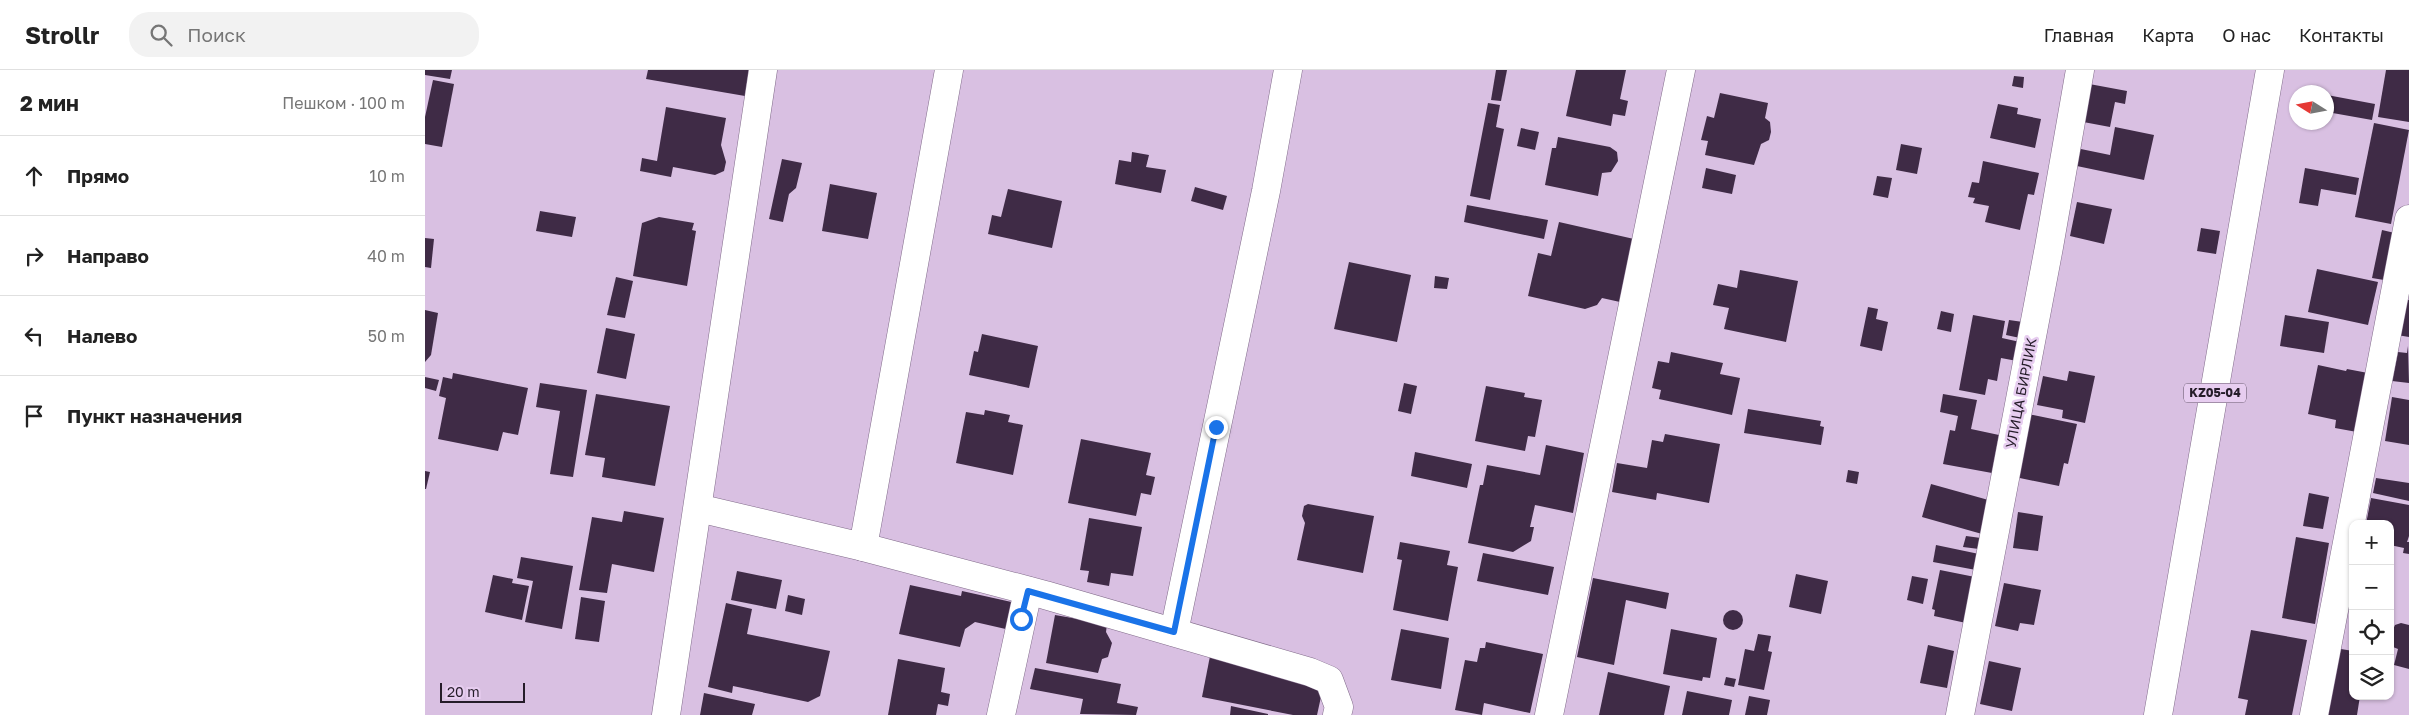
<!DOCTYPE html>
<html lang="ru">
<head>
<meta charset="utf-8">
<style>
	:root { --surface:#fff; --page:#f2f2f2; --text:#222; --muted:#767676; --line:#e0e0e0 }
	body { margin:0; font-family:"Golos Text",sans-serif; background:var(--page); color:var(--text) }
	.controls { position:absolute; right:15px; bottom:15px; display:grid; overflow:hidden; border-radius:10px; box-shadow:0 1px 4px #0004 }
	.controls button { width:45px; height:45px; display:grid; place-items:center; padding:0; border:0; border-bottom:1px solid var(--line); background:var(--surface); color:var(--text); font:25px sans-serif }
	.compass { position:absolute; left:1864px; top:15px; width:45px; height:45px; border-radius:50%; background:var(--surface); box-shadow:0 1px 4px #0004; rotate:281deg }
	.scale { position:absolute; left:15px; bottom:12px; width:85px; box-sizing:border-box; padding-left:5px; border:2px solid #251c29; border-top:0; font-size:14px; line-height:18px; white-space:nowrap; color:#251c29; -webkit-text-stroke:4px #e7cdf0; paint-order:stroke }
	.stop { position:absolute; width:15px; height:15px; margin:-11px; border:4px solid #1a73e8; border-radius:50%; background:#fff }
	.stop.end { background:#1a73e8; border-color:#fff; box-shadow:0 1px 5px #0008 }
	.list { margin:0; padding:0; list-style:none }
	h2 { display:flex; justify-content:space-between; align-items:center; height:65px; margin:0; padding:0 20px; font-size:21px }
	h2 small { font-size:16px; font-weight:400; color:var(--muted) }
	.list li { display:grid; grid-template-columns:32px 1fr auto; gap:15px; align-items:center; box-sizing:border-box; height:80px; padding:0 20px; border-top:1px solid var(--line) }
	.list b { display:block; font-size:19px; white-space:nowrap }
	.list em { font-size:16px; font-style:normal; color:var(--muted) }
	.icon { flex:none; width:28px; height:28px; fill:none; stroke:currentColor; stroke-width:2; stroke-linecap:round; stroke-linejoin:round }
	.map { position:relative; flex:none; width:1984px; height:645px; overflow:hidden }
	header { display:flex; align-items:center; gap:30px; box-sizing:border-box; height:70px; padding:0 25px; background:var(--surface); border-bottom:1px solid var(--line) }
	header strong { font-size:24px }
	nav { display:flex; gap:28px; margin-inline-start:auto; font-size:18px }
	.search { width:350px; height:45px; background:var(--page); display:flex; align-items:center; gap:12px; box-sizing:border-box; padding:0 18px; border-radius:20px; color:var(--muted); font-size:19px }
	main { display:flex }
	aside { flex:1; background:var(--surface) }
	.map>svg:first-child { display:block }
</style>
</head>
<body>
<header>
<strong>Strollr</strong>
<div class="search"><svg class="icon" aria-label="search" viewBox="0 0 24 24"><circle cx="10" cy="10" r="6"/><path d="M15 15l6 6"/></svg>Поиск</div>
<nav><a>Главная</a><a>Карта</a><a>О нас</a><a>Контакты</a></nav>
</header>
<main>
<aside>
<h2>2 мин<small>Пешком · 100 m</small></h2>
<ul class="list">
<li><svg class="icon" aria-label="ahead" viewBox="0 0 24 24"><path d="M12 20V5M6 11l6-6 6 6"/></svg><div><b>Прямо</b></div><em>10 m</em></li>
<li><svg class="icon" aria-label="right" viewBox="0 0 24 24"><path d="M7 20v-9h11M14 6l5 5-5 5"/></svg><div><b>Направо</b></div><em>40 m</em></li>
<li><svg class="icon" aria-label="left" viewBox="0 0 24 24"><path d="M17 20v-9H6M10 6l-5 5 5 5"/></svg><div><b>Налево</b></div><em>50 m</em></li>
<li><svg class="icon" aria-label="arrive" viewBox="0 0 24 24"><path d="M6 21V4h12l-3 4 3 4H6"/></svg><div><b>Пункт назначения</b></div></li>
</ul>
</aside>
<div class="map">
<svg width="1984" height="645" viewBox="0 0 1984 645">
	<rect width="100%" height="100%" fill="#d9c0e2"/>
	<g fill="#3f2b46">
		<polygon points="0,0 27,0 25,9 0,5"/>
		<polygon points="223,0 324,0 320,26 221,9"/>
		<polygon points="1071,0 1082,0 1076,31 1066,30"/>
		<polygon points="1151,0 1201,0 1195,29 1203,31 1200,46 1188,44 1186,56 1141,46"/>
		<polygon points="1961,0 1984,0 1984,52 1953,47"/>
		<polygon points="1589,6 1599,7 1598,18 1587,16"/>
		<polygon points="8,10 29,14 17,77 0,74 0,47"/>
		<polygon points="1659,13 1702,21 1700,34 1690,32 1685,57 1653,51"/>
		<polygon points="1295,23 1343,33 1340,48 1345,52 1346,62 1344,70 1336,74 1329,95 1280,85 1283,71 1276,70 1282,46 1289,48"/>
		<polygon points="1902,25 1950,34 1947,50 1902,42"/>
		<polygon points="1063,33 1075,35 1071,57 1079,59 1065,130 1045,126"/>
		<polygon points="1573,34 1593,38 1592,44 1616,49 1610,78 1565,68"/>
		<polygon points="241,37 301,48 296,75 301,92 299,101 290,105 248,97 246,107 215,101 217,88 232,91"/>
		<polygon points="1949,53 1984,60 1966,154 1930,147"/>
		<polygon points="1690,57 1729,65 1719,110 1647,95 1651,78 1685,85"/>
		<polygon points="1096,58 1114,62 1110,80 1092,76"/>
		<polygon points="1133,67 1185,77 1192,82 1193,91 1186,102 1177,103 1173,126 1120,115 1127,78 1131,78"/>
		<polygon points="1476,74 1497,78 1492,104 1471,100"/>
		<polygon points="707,82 724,85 721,97 741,100 736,123 690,114 694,90 706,92"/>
		<polygon points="357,89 377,93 371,118 364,124 358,152 344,149"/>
		<polygon points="1558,91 1614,103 1609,125 1603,124 1595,160 1560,152 1564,136 1548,133 1550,128 1543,127 1547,112 1554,113"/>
		<polygon points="1281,98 1311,105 1307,124 1277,118"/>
		<polygon points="1880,98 1934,108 1931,125 1896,119 1893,136 1874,133"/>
		<polygon points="1452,106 1467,108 1463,128 1448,125"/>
		<polygon points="405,114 452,123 443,169 397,161"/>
		<polygon points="770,117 802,126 798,140 766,131"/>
		<polygon points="583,119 637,131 627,178 563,164 567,145 576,147"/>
		<polygon points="1652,132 1687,139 1679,174 1645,166"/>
		<polygon points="1042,135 1123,150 1119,169 1039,152"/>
		<polygon points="115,141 151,147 147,167 111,161"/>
		<polygon points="234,147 269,153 267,160 271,161 262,216 208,206 217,153"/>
		<polygon points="1134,152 1209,169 1195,232 1177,228 1172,235 1160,239 1103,226 1113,183 1126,186"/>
		<polygon points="1776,158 1795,161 1791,184 1772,181"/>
		<polygon points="1957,160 1974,164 1965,211 1947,208"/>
		<polygon points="0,168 9,169 6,198 0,197"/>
		<polygon points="924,192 986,205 972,272 909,259"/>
		<polygon points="1892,199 1953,212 1943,255 1883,242"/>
		<polygon points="1315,200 1373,211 1361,272 1299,259 1304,238 1288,235 1293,214 1312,218"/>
		<polygon points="1010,206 1024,208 1022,219 1009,218"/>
		<polygon points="191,207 208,211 200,248 182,245"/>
		<polygon points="1978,229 1984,230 1984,267 1972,265"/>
		<polygon points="1443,237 1453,239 1451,249 1463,252 1457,281 1435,276"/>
		<polygon points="0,240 13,243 6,285 0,292"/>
		<polygon points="1516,241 1529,244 1526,262 1512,259"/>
		<polygon points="1548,245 1580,251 1577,268 1595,272 1592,291 1576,288 1572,311 1563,309 1560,325 1534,320"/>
		<polygon points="1860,245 1904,252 1899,283 1855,276"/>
		<polygon points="1584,250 1598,252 1595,268 1581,265"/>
		<polygon points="181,258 210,264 201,309 172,303"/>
		<polygon points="557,264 613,276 604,318 544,305 549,281 553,282"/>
		<polygon points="1983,276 1984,313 1967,311 1973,282 1982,283"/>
		<polygon points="1246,282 1298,293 1295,304 1315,308 1307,345 1234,329 1236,320 1227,318 1233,291 1244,293"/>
		<polygon points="1893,295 1921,301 1922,299 1943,303 1932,362 1910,358 1911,350 1883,344"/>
		<polygon points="1644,301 1670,306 1660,353 1637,348 1638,340 1612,335 1618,306 1642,311"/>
		<polygon points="28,303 103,318 93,365 78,362 73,381 13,369 21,328 14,326 18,307 27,309"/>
		<polygon points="0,307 14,310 11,321 0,318"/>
		<polygon points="115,313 162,320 148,407 125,404 135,341 111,337"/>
		<polygon points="979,313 992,316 986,344 973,341"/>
		<polygon points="1061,316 1100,323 1099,327 1117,330 1110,367 1103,366 1100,381 1050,371"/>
		<polygon points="171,324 245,336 230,416 177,407 180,388 160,385"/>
		<polygon points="1518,324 1552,330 1546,359 1574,365 1567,403 1518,394 1525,360 1530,361 1533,346 1515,342"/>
		<polygon points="1967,327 1984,330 1984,375 1960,371"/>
		<polygon points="1323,339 1396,351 1395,356 1399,357 1396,375 1319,363"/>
		<polygon points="560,340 585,345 583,352 598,355 588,405 531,393 541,342 559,345"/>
		<polygon points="1603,344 1652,354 1643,394 1639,393 1634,416 1590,407"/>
		<polygon points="1240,364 1295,374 1284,433 1232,423 1231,430 1187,422 1192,393 1222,398 1227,370 1238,372"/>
		<polygon points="656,369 726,383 721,405 730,407 726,425 716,423 711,446 643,433"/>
		<polygon points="1121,375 1159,383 1148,443 1110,435 1105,457 1109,457 1106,471 1088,482 1043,473 1055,415 1058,415 1062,395 1115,405"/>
		<polygon points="990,382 1047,394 1042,418 986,406"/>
		<polygon points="1423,400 1434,402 1432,414 1421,412"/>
		<polygon points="0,401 5,402 1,419 0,419"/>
		<polygon points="1951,408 1984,413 1984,431 1948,423"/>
		<polygon points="1506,414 1567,431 1557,464 1497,447"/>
		<polygon points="1884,423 1904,427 1898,459 1878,456"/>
		<polygon points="1946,428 1984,435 1984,466 1982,472 1984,472 1984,484 1978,483 1979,478 1965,475 1965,454 1941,454"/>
		<polygon points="883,434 949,446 938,503 872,490 880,453 877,446 879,436"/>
		<polygon points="199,441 239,448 229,502 187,494 182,523 154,520 167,447 197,452"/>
		<polygon points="1593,442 1618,446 1613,481 1588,478"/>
		<polygon points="664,448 717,457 708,506 686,503 684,516 662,512 664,501 655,500"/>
		<polygon points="1541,466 1556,468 1554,479 1538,477"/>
		<polygon points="1871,467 1904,473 1890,554 1857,548"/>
		<polygon points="975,472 1025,481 1022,495 1033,497 1023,551 968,540 977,490 972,489"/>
		<polygon points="1511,475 1554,484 1551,500 1508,492"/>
		<polygon points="1058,483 1129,497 1123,525 1052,511"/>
		<polygon points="96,487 148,496 137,559 100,552 108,511 92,508"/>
		<polygon points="1515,500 1550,507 1541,553 1509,546 1510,540 1507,539"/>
		<polygon points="312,501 357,510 351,539 306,530"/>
		<polygon points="1371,504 1403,511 1396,544 1364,537"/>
		<polygon points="68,505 88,509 87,513 104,516 97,550 60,542"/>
		<polygon points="1487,506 1503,509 1498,534 1482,530"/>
		<polygon points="1168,508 1244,523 1241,539 1201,530 1189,595 1152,587"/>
		<polygon points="1579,513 1616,520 1609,555 1595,553 1593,561 1570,556"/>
		<polygon points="485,515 536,526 537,521 591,533 585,560 550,552 540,559 535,577 474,564"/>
		<polygon points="363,525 380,529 377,545 360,541"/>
		<polygon points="156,527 180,531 174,572 150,569"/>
		<polygon points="301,533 327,539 322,564 405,581 395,626 383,632 308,616 307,623 283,617"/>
		<circle cx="1308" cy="550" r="10"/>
		<polygon points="630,545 682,554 681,562 687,573 683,587 677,589 673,603 621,593"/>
		<polygon points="1976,553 1984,555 1984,599 1969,595 1973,579 1968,577 1965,566 1970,555"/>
		<polygon points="976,559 1024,568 1016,619 966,610"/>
		<polygon points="1246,559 1292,568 1285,608 1278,607 1277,611 1238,604"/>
		<polygon points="1826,560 1882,570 1867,645 1820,645 1823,630 1813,628"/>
		<polygon points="1333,564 1346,566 1343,581 1347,582 1339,620 1313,615 1320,579 1329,581"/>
		<polygon points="1061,572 1118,584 1105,643 1059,633 1057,645 1030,640 1040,590 1052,592 1055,578 1060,578"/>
		<polygon points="1503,575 1529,581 1522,618 1495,613"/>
		<polygon points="1916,579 1928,581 1928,626 1935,626 1932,645 1900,645 1913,580"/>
		<polygon points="785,586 899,613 892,645 868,645 777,627"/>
		<polygon points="473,589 520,598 516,622 525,624 523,636 513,634 511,645 463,645"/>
		<polygon points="1564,591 1596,598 1587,641 1555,634"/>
		<polygon points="610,598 696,614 692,633 713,637 711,645 655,644 658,629 605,619"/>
		<polygon points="1965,601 1969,602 1966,615 1965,615"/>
		<polygon points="1183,602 1245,616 1239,645 1174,645"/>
		<polygon points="1301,607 1311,609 1309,617 1299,615"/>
		<polygon points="1262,621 1307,630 1304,645 1257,645"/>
		<polygon points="279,623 330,634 327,645 275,645"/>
		<polygon points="1324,626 1345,630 1342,645 1320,645"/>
		<polygon points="806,636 843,644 843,645 805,645"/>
	</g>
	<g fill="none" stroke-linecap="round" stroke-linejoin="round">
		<defs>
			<g id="minor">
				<polyline points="273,438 438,477 524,0"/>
				<polyline points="438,477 620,525 885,602 904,610 914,637 912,645"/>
				<polyline points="749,562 841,121 863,0"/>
				<polyline points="241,645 338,0"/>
				<polyline points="576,645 603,521"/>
				<polyline points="1124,645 1256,0"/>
				<polyline points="1535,645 1624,177 1655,0"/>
				<polyline points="1889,645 1984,149"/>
			</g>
			<polyline id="primary" points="1733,645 1845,0"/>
		</defs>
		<use href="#minor" stroke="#816b8a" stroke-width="29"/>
		<use href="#primary" stroke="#816b8a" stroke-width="29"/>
		<use href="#minor" stroke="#fff" stroke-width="28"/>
		<use href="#primary" stroke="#fff" stroke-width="28"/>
	</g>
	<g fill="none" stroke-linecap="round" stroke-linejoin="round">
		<polyline stroke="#1a73e8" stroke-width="6" points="596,549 603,521 749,562 791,357"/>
	</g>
	<g text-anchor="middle" stroke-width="5" stroke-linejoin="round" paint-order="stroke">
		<rect fill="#e7cdf0" stroke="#5f5165" stroke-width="1" x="1759" y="313.5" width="62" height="19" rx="4"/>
		<g font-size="12" font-weight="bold" fill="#251c29">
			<text x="1790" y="327">KZ05-04</text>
		</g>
		<g font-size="14" fill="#251c29" stroke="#e7cdf0">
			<text transform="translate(1596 323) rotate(-79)" y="5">УЛИЦА БИРЛИК</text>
		</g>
	</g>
</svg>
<div class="controls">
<button>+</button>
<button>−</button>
<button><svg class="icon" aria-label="locate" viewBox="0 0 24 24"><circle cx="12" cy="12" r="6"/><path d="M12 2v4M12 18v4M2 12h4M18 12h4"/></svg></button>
<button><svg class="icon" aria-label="layers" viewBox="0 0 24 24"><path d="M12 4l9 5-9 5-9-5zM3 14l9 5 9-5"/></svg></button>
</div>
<svg class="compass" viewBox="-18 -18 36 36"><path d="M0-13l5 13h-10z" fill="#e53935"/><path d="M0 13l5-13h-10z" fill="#767676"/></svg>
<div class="scale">20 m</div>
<div class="stop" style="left:596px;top:549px"></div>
<div class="stop end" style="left:791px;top:357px"></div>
</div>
</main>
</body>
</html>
